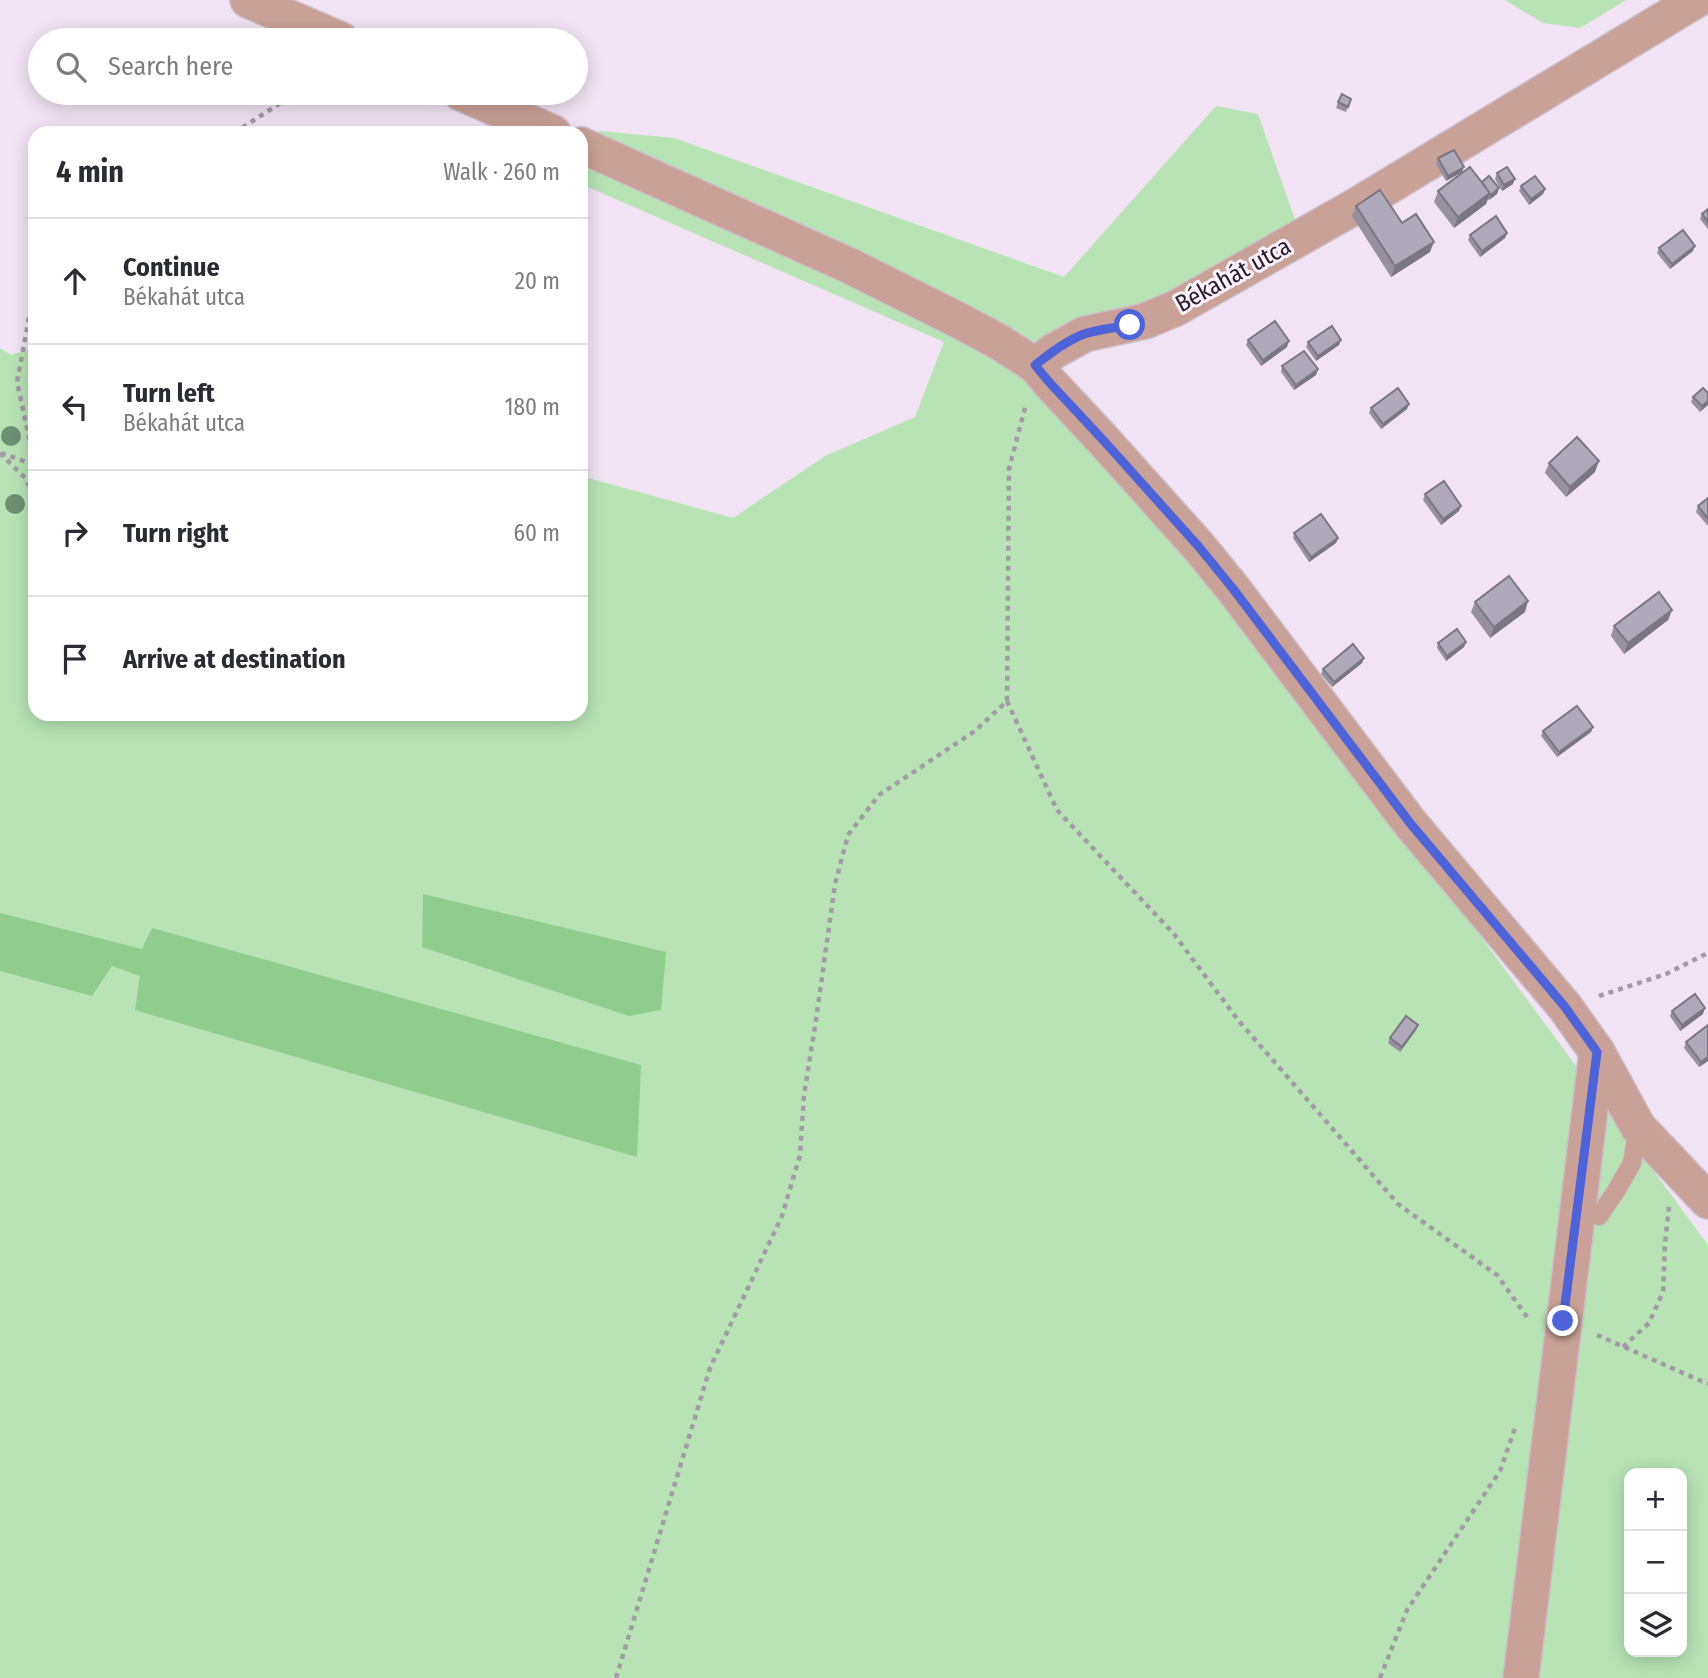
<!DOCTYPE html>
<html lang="en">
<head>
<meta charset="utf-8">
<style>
	:root { --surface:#fff; --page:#f7f7f7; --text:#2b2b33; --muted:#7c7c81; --line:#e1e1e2 }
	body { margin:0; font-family:"Fira Sans Condensed",sans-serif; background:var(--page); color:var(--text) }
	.controls { position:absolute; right:21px; bottom:21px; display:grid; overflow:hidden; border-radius:14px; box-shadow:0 4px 18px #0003 }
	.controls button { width:63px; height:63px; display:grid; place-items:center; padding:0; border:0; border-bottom:2px solid var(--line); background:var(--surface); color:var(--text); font:35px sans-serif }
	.stop { position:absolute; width:21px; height:21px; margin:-16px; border:5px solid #4e63d8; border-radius:50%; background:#fff }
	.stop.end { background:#4e63d8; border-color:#fff; box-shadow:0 2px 7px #0008 }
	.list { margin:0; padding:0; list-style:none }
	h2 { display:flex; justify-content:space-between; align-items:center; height:91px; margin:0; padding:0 28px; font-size:30px }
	h2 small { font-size:23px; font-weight:400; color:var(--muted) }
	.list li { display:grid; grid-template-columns:46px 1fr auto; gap:21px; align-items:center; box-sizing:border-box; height:126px; padding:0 28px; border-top:2px solid var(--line) }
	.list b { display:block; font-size:26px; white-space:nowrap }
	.list p { margin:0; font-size:23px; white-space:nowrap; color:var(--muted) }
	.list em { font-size:23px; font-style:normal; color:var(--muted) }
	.icon { flex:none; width:38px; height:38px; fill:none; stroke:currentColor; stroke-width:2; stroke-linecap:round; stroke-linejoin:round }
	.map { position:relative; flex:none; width:1708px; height:1678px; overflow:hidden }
	.search { position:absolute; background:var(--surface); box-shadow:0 4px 18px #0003; left:28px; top:28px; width:560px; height:77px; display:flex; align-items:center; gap:18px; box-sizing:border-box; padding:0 24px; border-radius:38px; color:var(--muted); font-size:26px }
	.panel { position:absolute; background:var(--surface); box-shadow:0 4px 18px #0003; left:28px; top:126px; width:560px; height:595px; border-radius:21px }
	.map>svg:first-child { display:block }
</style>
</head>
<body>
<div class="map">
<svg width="1708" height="1678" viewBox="0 0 1708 1678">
	<rect width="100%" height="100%" fill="#f1e3f3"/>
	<g fill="#b7e3b5" fill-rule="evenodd">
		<polygon points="1505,0 1626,0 1580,28 1543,23"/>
		<path d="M1216,106L1258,114L1300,234L1036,365L1439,880L1708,1245V1678H0V348L11,355L35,347V714H581V476L733,518L825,456L915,417L944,342L581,184V155L599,131L674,138L1064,277ZM1629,1473H1682V1652H1629Z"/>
	</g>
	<g fill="#8fcd8d">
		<polygon points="423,894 666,952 661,1010 629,1016 422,947"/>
		<polygon points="0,913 142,949 152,928 641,1065 637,1157 135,1010 140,976 112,966 92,996 0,971"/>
	</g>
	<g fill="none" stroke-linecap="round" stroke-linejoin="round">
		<defs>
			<polyline id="service" points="1599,1216 1616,1191 1632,1163 1638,1127"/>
			<g id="minor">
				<polyline points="248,0 341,40"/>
				<polyline points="461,93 553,133"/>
				<polyline points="581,145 850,266 960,321 999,342 1035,365 1049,382 1104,441 1199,547 1234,590 1410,823 1565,1007 1597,1052 1638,1127 1708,1201"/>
				<polyline points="1035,365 1054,351 1085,334 1145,321 1176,308 1356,206 1696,0"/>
				<polyline points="1521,1678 1597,1052"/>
			</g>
		</defs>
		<use href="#service" stroke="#ccc0ce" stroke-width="20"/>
		<use href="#minor" stroke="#ccc0ce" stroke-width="38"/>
		<g stroke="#a499a6" stroke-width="4.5" stroke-dasharray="5 5" stroke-linecap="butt">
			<polyline points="234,133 282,102 283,93"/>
			<polyline points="35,299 32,302 17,382 35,465"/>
			<polyline points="0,453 25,478 35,497"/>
			<polyline points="1,453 35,465"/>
			<polyline points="1007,701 1057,810 1174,934 1238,1020 1398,1204 1497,1275 1530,1321"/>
			<polyline points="1599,996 1666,974 1708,953"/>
			<polyline points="1597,1335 1708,1384"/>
			<polyline points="1623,1347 1649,1323 1663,1292 1665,1244 1669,1207"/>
			<polyline points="616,1678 710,1368 782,1216 800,1155 804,1095 816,1020 835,884 848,835 879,795 975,731 1007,701 1009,469 1026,404"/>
			<polyline points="1380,1678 1407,1610 1500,1471 1515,1428"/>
		</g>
		<use href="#service" stroke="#c9a198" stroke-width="18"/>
		<use href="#minor" stroke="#c9a198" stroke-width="35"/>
	</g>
	<g fill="#6f8f74">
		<circle cx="11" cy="436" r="10"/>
		<circle cx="15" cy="504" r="10"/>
	</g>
	<g fill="#96909f">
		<polygon points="1351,99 1346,112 1336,108 1338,102"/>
		<polygon points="1438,158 1462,172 1446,181 1436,164"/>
		<polygon points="1497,173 1513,184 1502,191 1495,179"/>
		<polygon points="1482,182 1499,188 1497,194 1489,200 1488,199 1486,204 1454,228 1434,202 1438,191"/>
		<polygon points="1521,186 1545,189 1543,194 1529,205 1519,191"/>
		<polygon points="1356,206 1430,252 1391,277 1352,216"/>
		<polygon points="1708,209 1708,229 1700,219 1702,214"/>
		<polygon points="1507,233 1505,238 1480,257 1468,240 1470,235"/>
		<polygon points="1659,248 1693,251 1670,269 1657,253"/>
		<polygon points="1248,340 1287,347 1261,366 1246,345"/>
		<polygon points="1308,342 1339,345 1316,361 1306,347"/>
		<polygon points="1282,366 1318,369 1316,375 1294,390 1281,372"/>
		<polygon points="1708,393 1700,412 1691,402 1693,397"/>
		<polygon points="1371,408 1407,409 1381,429 1369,413"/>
		<polygon points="1549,463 1595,472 1566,497 1545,473"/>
		<polygon points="1425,494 1459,511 1441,525 1423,500"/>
		<polygon points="1708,498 1708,526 1696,512 1698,506"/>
		<polygon points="1294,533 1338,538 1336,543 1309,562 1293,538"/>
		<polygon points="1475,602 1525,612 1490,638 1471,612"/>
		<polygon points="1672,610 1668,620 1624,654 1611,636 1614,626"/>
		<polygon points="1466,642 1464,647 1446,661 1437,648 1438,643"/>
		<polygon points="1364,658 1362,663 1332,687 1321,674 1323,669"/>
		<polygon points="1593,727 1591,732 1557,757 1541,736 1543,731"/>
		<polygon points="1672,1011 1703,1014 1680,1031 1670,1016"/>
		<polygon points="1418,1025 1416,1030 1400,1052 1388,1043 1390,1038"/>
		<polygon points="1686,1042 1708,1061 1699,1067 1684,1048"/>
	</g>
	<g fill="#7a7682">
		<polygon points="1464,167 1462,172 1446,181 1448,176"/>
		<polygon points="1515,179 1513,184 1502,191 1504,185"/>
		<polygon points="1499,188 1497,194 1489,200 1491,195"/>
		<polygon points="1545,189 1543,194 1529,205 1531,199"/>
		<polygon points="1490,193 1486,204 1454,228 1458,217"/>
		<polygon points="1507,233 1505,238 1480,257 1482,251"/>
		<polygon points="1434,242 1430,252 1391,277 1395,266"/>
		<polygon points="1695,246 1693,251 1670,269 1672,264"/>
		<polygon points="1341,340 1339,345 1316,361 1318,356"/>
		<polygon points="1289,341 1287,347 1261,366 1263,360"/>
		<polygon points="1318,369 1316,375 1294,390 1296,385"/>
		<polygon points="1708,401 1708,405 1700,412 1702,406"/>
		<polygon points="1409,404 1407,409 1381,429 1383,424"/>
		<polygon points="1599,461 1595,472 1566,497 1570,487"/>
		<polygon points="1461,506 1459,511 1441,525 1443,519"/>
		<polygon points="1338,538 1336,543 1309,562 1311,557"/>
		<polygon points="1528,601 1525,612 1490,638 1494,627"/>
		<polygon points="1672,610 1668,620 1624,654 1628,643"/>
		<polygon points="1466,642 1464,647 1446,661 1447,656"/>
		<polygon points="1364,658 1362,663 1332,687 1334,682"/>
		<polygon points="1593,727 1591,732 1557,757 1559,752"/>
		<polygon points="1705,1008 1703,1014 1680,1031 1682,1025"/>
		<polygon points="1418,1025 1416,1030 1400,1052 1402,1047"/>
		<polygon points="1708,1057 1708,1061 1699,1067 1701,1062"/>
	</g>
	<g fill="#afa8b9" stroke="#7a7682" stroke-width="2">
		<polygon points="1342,94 1351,99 1348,107 1338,102"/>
		<polygon points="1454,150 1464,167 1448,176 1438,158"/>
		<polygon points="1470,167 1490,193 1458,217 1438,191"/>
		<polygon points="1507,167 1515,179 1504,185 1497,173"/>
		<polygon points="1489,176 1499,188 1491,195 1482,182"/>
		<polygon points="1535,176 1545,189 1531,199 1521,186"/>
		<polygon points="1380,190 1402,223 1416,214 1434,242 1395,266 1356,206"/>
		<polygon points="1708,209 1708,222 1702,214"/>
		<polygon points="1496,216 1507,233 1482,251 1470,235"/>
		<polygon points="1683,230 1695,246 1672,264 1659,248"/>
		<polygon points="1275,321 1289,341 1263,360 1248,340"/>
		<polygon points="1332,326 1341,340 1318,356 1308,342"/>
		<polygon points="1304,351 1318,369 1296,385 1282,366"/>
		<polygon points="1398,388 1409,404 1383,424 1371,408"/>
		<polygon points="1703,388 1708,393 1708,401 1702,406 1693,397"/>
		<polygon points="1577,437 1599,461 1570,487 1549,463"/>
		<polygon points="1444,481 1461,506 1443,519 1425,494"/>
		<polygon points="1708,498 1708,519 1698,506"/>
		<polygon points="1321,514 1338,538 1311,557 1294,533"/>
		<polygon points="1509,576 1528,601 1494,627 1475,602"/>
		<polygon points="1659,592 1672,610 1628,643 1614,626"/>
		<polygon points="1457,629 1466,642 1447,656 1438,643"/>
		<polygon points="1353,644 1364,658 1334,682 1323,669"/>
		<polygon points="1577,706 1593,727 1559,752 1543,731"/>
		<polygon points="1695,994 1705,1008 1682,1025 1672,1011"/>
		<polygon points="1406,1016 1418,1025 1402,1047 1390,1038"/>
		<polygon points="1708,1025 1708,1057 1701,1062 1686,1042"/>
	</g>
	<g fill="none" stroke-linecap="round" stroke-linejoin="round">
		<path stroke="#4e63d8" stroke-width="9" d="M1130,325C1114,328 1099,329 1084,334C1066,341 1051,353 1035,365L1049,382L1104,441L1199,547L1234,590L1410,823L1565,1007L1597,1052L1563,1321"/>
	</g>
	<g text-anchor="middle" stroke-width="6" stroke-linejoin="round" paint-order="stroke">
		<g font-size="24" fill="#252026" stroke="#fcf1fe">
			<text transform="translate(1233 275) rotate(-29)" y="8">Békahát utca</text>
		</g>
	</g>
</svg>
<div class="controls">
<button>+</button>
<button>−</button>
<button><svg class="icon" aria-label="layers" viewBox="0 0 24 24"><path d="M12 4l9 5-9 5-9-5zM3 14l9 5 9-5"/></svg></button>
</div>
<div class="stop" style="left:1130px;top:325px"></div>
<div class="stop end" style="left:1563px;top:1321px"></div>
<div class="search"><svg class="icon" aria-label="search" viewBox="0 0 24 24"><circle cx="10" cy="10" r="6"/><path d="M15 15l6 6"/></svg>Search here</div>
<section class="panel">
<h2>4 min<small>Walk · 260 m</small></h2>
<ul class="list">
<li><svg class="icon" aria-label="ahead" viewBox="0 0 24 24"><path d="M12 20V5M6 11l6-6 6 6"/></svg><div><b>Continue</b><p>Békahát utca</p></div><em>20 m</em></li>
<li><svg class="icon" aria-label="left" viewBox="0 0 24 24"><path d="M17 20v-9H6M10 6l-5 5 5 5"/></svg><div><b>Turn left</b><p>Békahát utca</p></div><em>180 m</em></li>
<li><svg class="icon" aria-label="right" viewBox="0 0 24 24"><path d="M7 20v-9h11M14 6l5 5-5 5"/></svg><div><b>Turn right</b></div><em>60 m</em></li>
<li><svg class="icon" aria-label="arrive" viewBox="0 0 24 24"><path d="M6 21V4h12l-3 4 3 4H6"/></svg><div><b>Arrive at destination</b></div></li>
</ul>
</section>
</div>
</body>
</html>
